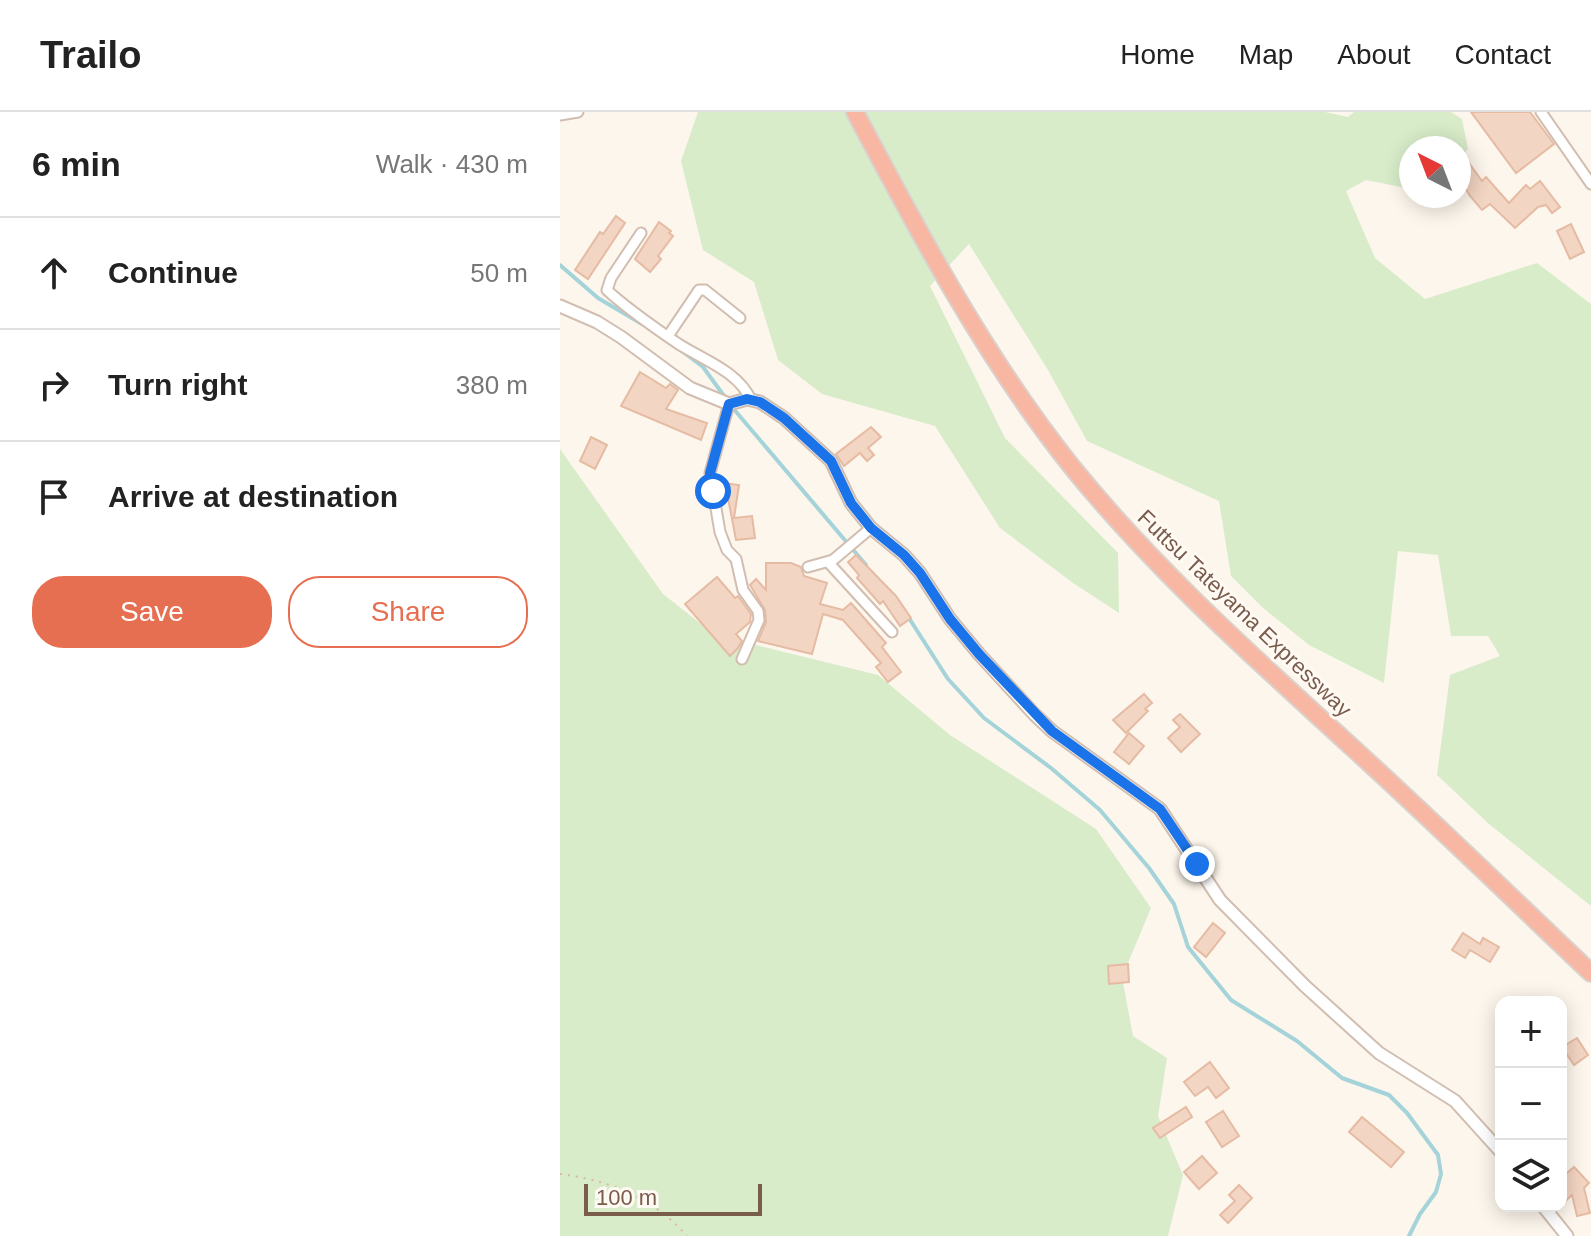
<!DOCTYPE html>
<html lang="en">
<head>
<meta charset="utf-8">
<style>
	:root { --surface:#fff; --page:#f2f2f2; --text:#222; --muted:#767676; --line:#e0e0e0; --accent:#e76f51 }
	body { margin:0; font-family:Arial,sans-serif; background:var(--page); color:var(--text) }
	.controls { position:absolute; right:24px; bottom:24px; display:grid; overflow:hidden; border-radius:16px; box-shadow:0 4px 20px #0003 }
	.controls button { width:72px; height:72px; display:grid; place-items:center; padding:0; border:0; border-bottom:2px solid var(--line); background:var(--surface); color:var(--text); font:40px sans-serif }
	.compass { position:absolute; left:839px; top:24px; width:72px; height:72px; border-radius:50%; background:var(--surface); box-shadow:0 4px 20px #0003; rotate:318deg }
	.scale { position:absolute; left:24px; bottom:20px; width:178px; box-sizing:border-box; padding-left:8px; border:4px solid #7a5c4d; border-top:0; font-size:22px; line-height:28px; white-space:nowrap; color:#7a5c4d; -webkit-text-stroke:6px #fffaf3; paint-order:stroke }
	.stop { position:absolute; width:24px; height:24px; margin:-18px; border:6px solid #1a73e8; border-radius:50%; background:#fff }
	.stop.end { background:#1a73e8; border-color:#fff; box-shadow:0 2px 8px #0008 }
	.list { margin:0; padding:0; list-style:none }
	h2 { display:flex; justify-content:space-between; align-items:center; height:104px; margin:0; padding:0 32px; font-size:34px }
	h2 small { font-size:26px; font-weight:400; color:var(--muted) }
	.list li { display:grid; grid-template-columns:52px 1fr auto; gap:24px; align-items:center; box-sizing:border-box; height:112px; padding:0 32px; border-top:2px solid var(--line) }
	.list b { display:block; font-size:30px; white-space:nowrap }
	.list em { font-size:26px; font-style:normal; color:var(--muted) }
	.actions { display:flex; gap:16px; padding:24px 32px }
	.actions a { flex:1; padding:18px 0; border:2px solid var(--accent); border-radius:32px; text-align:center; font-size:28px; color:var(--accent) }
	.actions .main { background:var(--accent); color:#fff }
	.icon { flex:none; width:44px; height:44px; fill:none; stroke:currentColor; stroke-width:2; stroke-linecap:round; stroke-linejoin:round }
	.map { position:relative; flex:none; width:1031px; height:1124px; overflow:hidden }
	header { display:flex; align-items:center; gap:48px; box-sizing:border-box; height:112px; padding:0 40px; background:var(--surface); border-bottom:2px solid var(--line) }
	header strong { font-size:38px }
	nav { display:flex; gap:44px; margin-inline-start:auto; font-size:28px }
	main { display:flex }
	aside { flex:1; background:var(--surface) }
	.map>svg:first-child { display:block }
</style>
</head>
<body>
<header>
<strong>Trailo</strong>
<nav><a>Home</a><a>Map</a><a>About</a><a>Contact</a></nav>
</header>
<main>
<aside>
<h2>6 min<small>Walk · 430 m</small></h2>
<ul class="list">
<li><svg class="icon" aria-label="ahead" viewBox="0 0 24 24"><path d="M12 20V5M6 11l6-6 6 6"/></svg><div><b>Continue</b></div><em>50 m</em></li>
<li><svg class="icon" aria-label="right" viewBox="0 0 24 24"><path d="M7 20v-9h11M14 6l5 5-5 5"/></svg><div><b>Turn right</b></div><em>380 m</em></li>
<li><svg class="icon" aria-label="arrive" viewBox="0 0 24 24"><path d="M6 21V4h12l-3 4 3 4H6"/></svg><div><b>Arrive at destination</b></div></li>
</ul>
<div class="actions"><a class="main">Save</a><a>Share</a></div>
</aside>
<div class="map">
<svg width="1031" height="1124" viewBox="0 0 1031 1124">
	<rect width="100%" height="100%" fill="#fdf6ec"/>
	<g fill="#d8ecc9">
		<polygon points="138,0 765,0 788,5 794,0 891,0 902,7 908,37 899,47 899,36 851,36 851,77 806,68 786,79 815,146 865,187 977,151 1031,192 1031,794 929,712 877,663 890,563 940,544 928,524 891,524 878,443 838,439 824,571 749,533 702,495 671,464 659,389 527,329 488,258 409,132 370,174 445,326 558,441 559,501 513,471 440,416 375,314 262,282 218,248 194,170 143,138 121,49"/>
		<polygon points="0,337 103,482 155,523 318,563 390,623 536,717 591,796 562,865 573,924 607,946 598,1004 623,1063 608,1124 0,1124"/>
	</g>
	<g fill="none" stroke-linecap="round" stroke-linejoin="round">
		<g stroke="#a5d3da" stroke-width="4">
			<polyline points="0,153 38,186 82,212"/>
			<polyline points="122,239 143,255 167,288"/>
			<polyline points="172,295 306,453"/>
			<polyline points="347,503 388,567 424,606 491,656 540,698 589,756 614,792 628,835 671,888 737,929 782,966 829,983 847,1001 878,1043 881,1062 876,1080 860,1102 849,1124"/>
		</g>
	</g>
	<g fill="#f3d5c3" stroke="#e6bba3" stroke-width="2">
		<polygon points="911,0 970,0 994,32 956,61"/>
		<polygon points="906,47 922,69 926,65 949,91 966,73 970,77 980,69 1000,95 992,101 986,93 978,95 955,116 930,92 922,98 910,84 899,65 899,52"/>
		<polygon points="56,104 65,111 28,167 15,158 40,120 43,122"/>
		<polygon points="99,110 111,119 109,121 113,124 98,144 101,147 90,160 75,147"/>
		<polygon points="1011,112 1024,140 1010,147 997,119"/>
		<polygon points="80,260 106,276 110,272 118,278 106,297 147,311 141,328 61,294"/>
		<polygon points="311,315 321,325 308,336 314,343 307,349 300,341 284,354 276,342"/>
		<polygon points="31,325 47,333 35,357 20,349"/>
		<polygon points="163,371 179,373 174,406 192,404 195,426 176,428 168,386 162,384"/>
		<polygon points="296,443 336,484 351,506 340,514 323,489 320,492 297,466 299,463 288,450"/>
		<polygon points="206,451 231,451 241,455 244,464 267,471 260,492 283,498 291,491 326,531 322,535 341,560 328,570 316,555 321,551 283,508 263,502 252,542 198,529 206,510 205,498 190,473 196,467 206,478"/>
		<polygon points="157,465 175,486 178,484 191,502 190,510 176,522 182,529 178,536 170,544 125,492"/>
		<polygon points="584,582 592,591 585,597 588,599 566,621 553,608"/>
		<polygon points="620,602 640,622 621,640 608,626 620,615 613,608"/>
		<polygon points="569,621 584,634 569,652 554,640"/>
		<polygon points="653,811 665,821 646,845 634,835"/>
		<polygon points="903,821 920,832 923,826 939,835 930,850 910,838 905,846 892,838"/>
		<polygon points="568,852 569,870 549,872 548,854"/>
		<polygon points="1017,926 1028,943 1014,953 1002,935"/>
		<polygon points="650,950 669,976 656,986 648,975 635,984 624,970"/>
		<polygon points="626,995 632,1005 600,1026 593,1016"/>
		<polygon points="663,999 679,1024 662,1035 646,1010"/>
		<polygon points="802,1005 844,1040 831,1055 789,1020"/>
		<polygon points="642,1044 657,1061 639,1077 624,1060"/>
		<polygon points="1001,1053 1007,1061 1014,1055 1029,1071 1024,1076 1030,1101 1017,1104 1012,1083 1001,1093"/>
		<polygon points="679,1073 692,1086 668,1111 660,1103 675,1089 669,1083"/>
	</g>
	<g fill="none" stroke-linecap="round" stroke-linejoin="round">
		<defs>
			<g id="minor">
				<polyline points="981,0 1031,72"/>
				<polyline points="0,3 18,0"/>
				<path d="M81,121L51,166L47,178C67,197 94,215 117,231C143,248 178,259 191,288"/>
				<polyline points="108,224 139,178 145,178 180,206"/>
				<polyline points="169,292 150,361 160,420 167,438 176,447 183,478 198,499 199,508 182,547"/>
				<polyline points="268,450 332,520"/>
				<polyline points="248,455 273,448 311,416"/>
			</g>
			<g id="tertiary">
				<polyline points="0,194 37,210 61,225 130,276 169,292 187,287 200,290 224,306 271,349 291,391 311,416 344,443 360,461 390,507 419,542 475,603 492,619 600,697 660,788 745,874 819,941 895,989 941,1040"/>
				<polyline points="983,1094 1007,1124"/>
			</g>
			<path id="motorway" d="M295,0C360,123 425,246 512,355C596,459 696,547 794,637C874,710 952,786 1031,861"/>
		</defs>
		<use href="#minor" stroke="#d1beb0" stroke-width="13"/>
		<use href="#tertiary" stroke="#d1beb0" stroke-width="15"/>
		<use href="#motorway" stroke="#dad1cd" stroke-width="20"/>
		<path stroke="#d9b8a5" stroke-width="2" stroke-dasharray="2 6" stroke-linecap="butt" d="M0,1062C49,1068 94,1086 127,1124"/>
		<use href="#minor" stroke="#fff" stroke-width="9"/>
		<use href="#tertiary" stroke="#fff" stroke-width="11"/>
		<use href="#motorway" stroke="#f7b7a3" stroke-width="16"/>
	</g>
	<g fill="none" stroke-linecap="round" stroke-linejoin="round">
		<polyline stroke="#1a73e8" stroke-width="10" points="153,379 150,361 169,292 187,287 200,290 224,306 271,349 291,391 311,416 344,443 360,461 390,507 419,542 492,619 600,697 637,752"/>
	</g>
	<g text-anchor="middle" stroke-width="6" stroke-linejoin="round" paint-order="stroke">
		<g font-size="22" fill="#7a5c4d" stroke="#fffaf3">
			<text transform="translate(685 501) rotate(44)" y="8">Futtsu Tateyama Expressway</text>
		</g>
	</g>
</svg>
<div class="controls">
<button>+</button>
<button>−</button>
<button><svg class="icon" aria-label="layers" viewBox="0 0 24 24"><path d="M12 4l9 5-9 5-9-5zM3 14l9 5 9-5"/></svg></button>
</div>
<svg class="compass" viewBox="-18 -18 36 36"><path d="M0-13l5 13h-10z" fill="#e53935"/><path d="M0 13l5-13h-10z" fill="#767676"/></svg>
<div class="scale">100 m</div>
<div class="stop" style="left:153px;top:379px"></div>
<div class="stop end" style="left:637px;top:752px"></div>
</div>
</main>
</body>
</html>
